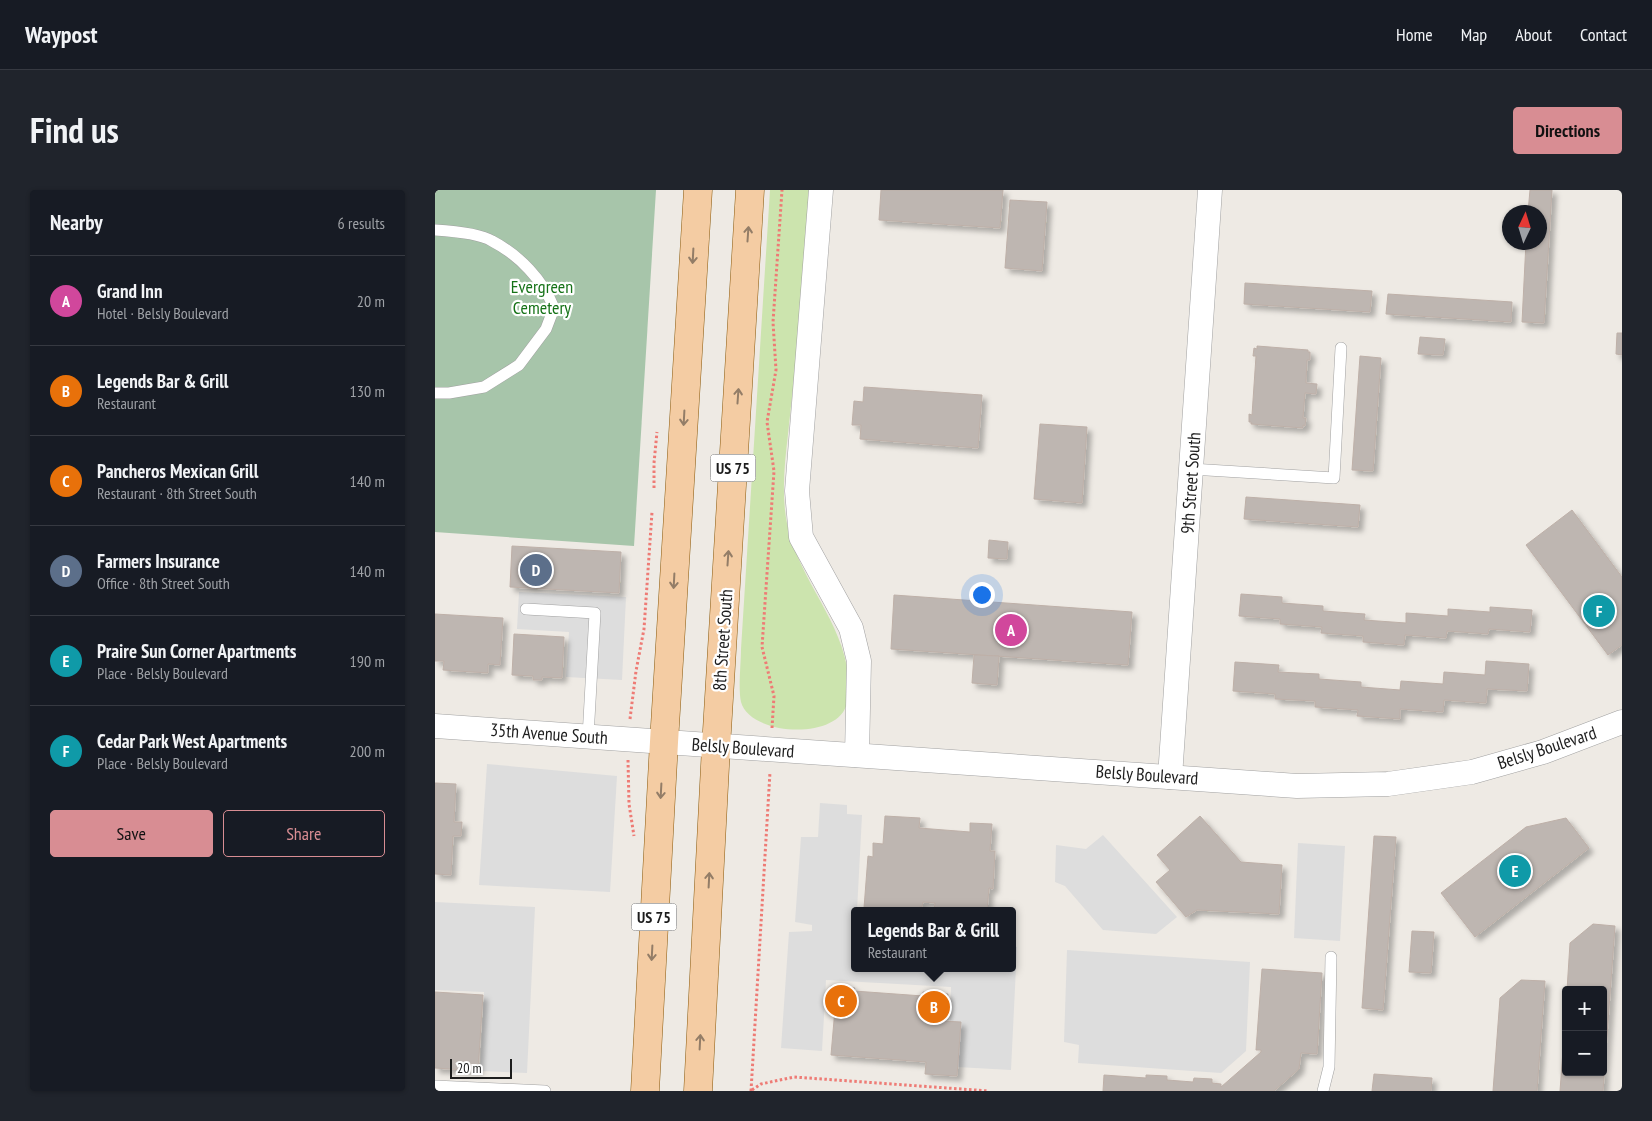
<!DOCTYPE html>
<html lang="en">
<head>
<meta charset="utf-8">
<style>
	:root { --surface:#171b24; --page:#20242c; --text:#f1f3f6; --muted:#9ea1a6; --line:#363941; --accent:#d88d93 }
	body { margin:0; font-family:"PT Sans Narrow",sans-serif; background:var(--page); color:var(--text) }
	.controls { position:absolute; right:15px; bottom:15px; display:grid; overflow:hidden; border-radius:5px; box-shadow:0 1px 4px #0004 }
	.controls button { width:45px; height:45px; display:grid; place-items:center; padding:0; border:0; border-bottom:1px solid var(--line); background:var(--surface); color:var(--text); font:25px sans-serif }
	.compass { position:absolute; left:1067px; top:15px; width:45px; height:45px; border-radius:50%; background:var(--surface); box-shadow:0 1px 4px #0004; rotate:4deg }
	.scale { position:absolute; left:15px; bottom:12px; width:62px; box-sizing:border-box; padding-left:5px; border:2px solid #1d1d1d; border-top:0; font-size:14px; line-height:18px; white-space:nowrap; color:#1d1d1d; -webkit-text-stroke:4px #fff; paint-order:stroke }
	.you { position:absolute; left:546px; top:404px; width:18px; height:18px; margin:-12px; border:4px solid #fff; border-radius:50%; background:#1a73e8; box-shadow:0 0 0 8px #1a73e833 }
	.badge { display:grid; place-items:center; width:32px; height:32px; border-radius:50%; background:var(--accent); color:#fff; font-size:16px; font-weight:700 }
	.pin { position:absolute; translate:-50% -50%; border:2px solid #fff; box-shadow:0 1px 5px #0006 }
	.popup { position:absolute; left:416px; top:717px; width:165px; height:65px; box-sizing:border-box; display:grid; place-content:center; border-radius:5px; background:var(--surface); filter:drop-shadow(0 1px 4px #0005); font-size:16px; white-space:nowrap; color:var(--muted) }
	.popup b { font-size:19px; color:var(--text) }
	.popup::after { content:''; position:absolute; left:50%; top:100%; margin-left:-10px; border:10px solid transparent; border-top-color:var(--surface) }
	.list { margin:0; padding:0; list-style:none }
	h2 { display:flex; justify-content:space-between; align-items:center; height:65px; margin:0; padding:0 20px; font-size:21px }
	h2 small { font-size:16px; font-weight:400; color:var(--muted) }
	.list li { display:grid; grid-template-columns:32px 1fr auto; gap:15px; align-items:center; box-sizing:border-box; height:90px; padding:0 20px; border-top:1px solid var(--line) }
	.list b { display:block; font-size:19px; white-space:nowrap }
	.list p { margin:0; font-size:16px; white-space:nowrap; color:var(--muted) }
	.list em { font-size:16px; font-style:normal; color:var(--muted) }
	.actions { display:flex; gap:10px; padding:15px 20px }
	.actions a { flex:1; padding:11px 0; border:1px solid var(--accent); border-radius:5px; text-align:center; font-size:18px; color:var(--accent) }
	.actions .main { background:var(--accent); color:#111 }
	.map { position:relative; flex:none; width:1187px; height:901px; overflow:hidden; border-radius:5px }
	header { display:flex; align-items:center; gap:30px; box-sizing:border-box; height:70px; padding:0 25px; background:var(--surface); border-bottom:1px solid var(--line) }
	header strong { font-size:24px }
	nav { display:flex; gap:28px; margin-inline-start:auto; font-size:18px }
	.intro { display:flex; align-items:center; justify-content:space-between; box-sizing:border-box; height:120px; padding:0 30px }
	h1 { margin:0; font-size:35px }
	.button { padding:12px 22px; border-radius:5px; background:var(--accent); color:#111; font-size:18px; font-weight:700 }
	main { display:flex; gap:30px; padding:0 30px }
	aside { flex:1; background:var(--surface); border-radius:5px; box-shadow:0 1px 4px #0004 }
	.map>svg:first-child { display:block }
</style>
</head>
<body>
<header>
<strong>Waypost</strong>
<nav><a>Home</a><a>Map</a><a>About</a><a>Contact</a></nav>
</header>
<div class="intro"><h1>Find us</h1><a class="button">Directions</a></div>
<main>
<aside>
<h2>Nearby<small>6 results</small></h2>
<ul class="list">
<li><span class="badge" style="background:#d1479c">A</span><div><b>Grand Inn</b><p>Hotel · Belsly Boulevard</p></div><em>20 m</em></li>
<li><span class="badge" style="background:#e8710a">B</span><div><b>Legends Bar &amp; Grill</b><p>Restaurant</p></div><em>130 m</em></li>
<li><span class="badge" style="background:#e8710a">C</span><div><b>Pancheros Mexican Grill</b><p>Restaurant · 8th Street South</p></div><em>140 m</em></li>
<li><span class="badge" style="background:#5c6f8a">D</span><div><b>Farmers Insurance</b><p>Office · 8th Street South</p></div><em>140 m</em></li>
<li><span class="badge" style="background:#0f9aa8">E</span><div><b>Praire Sun Corner Apartments</b><p>Place · Belsly Boulevard</p></div><em>190 m</em></li>
<li><span class="badge" style="background:#0f9aa8">F</span><div><b>Cedar Park West Apartments</b><p>Place · Belsly Boulevard</p></div><em>200 m</em></li>
</ul>
<div class="actions"><a class="main">Save</a><a>Share</a></div>
</aside>
<div class="map">
<svg width="1187" height="901" viewBox="0 0 1187 901">
	<defs>
		<filter id="shadow"><feDropShadow dx="4.5" dy="4.5" stdDeviation="2.5" flood-color="#0004"/></filter>
	</defs>
	<rect width="100%" height="100%" fill="#eeeae4"/>
	<path fill="#cce4ae" d="M335,0H374C372,40 371,80 367,120C363,162 357,203 353,244C349,279 345,315 356,349C373,404 423,451 412,513C404,551 315,546 306,512C303,499 306,473 306,459Z"/>
	<polygon fill="#a7c5aa" points="0,0 221,0 199,356 0,342"/>
	<g fill="#ddd">
		<polygon points="84,402 191,407 187,490 131,487 134,442 82,439"/>
		<polygon points="52,574 182,586 175,702 44,695"/>
		<polygon points="385,613 412,615 412,624 427,625 422,721 420,721 420,778 578,778 578,756 582,757 576,880 522,877 515,832 516,797 391,790 387,861 346,858 354,742 377,741 377,735 360,732 366,647 383,647"/>
		<polygon points="668,645 742,727 721,744 668,740 630,696 620,692 621,655 651,659"/>
		<polygon points="863,653 910,656 905,751 859,748"/>
		<polygon points="0,712 100,717 92,883 45,881 49,802 0,800"/>
		<polygon points="632,760 815,772 811,861 786,883 643,873 644,855 629,852"/>
	</g>
	<g fill="#beb6b1" stroke="#beb0a8" filter="url(#shadow)">
		<polygon points="446,0 568,0 565,38 444,30"/>
		<polygon points="1095,0 1117,0 1109,133 1087,132 1091,52 1104,52 1104,22 1093,22"/>
		<polygon points="575,10 612,12 607,81 570,78"/>
		<polygon points="810,93 937,101 935,122 809,114"/>
		<polygon points="953,104 1077,112 1076,132 951,124"/>
		<polygon points="1182,143 1187,143 1187,165 1181,164"/>
		<polygon points="985,147 1010,149 1008,165 983,164"/>
		<polygon points="822,156 873,160 873,162 875,162 875,170 872,170 871,193 882,194 881,204 870,203 868,228 871,228 870,236 868,235 868,238 816,234 816,232 814,232 814,224 817,225 821,166 818,166 819,158 822,159"/>
		<polygon points="925,166 946,168 938,281 917,280"/>
		<polygon points="429,197 547,205 543,258 425,249 426,235 417,235 419,211 428,212"/>
		<polygon points="605,234 652,237 647,313 599,309"/>
		<polygon points="811,307 925,315 923,337 809,329"/>
		<polygon points="1137,320 1187,387 1187,455 1173,465 1091,355"/>
		<polygon points="554,350 573,352 572,369 553,368"/>
		<polygon points="77,356 186,362 184,403 75,397"/>
		<polygon points="806,404 847,407 847,413 888,416 888,421 930,424 929,430 971,433 971,423 1013,426 1013,419 1055,422 1055,417 1097,420 1095,442 1054,439 1053,444 1012,441 1011,448 970,445 969,455 928,452 928,446 886,443 887,437 845,434 845,429 804,426"/>
		<polygon points="459,405 697,422 693,475 456,459"/>
		<polygon points="0,424 68,428 65,475 53,474 53,483 8,480 9,471 0,471"/>
		<polygon points="79,444 129,447 127,488 107,487 107,490 98,490 98,486 77,485"/>
		<polygon points="539,465 564,466 562,495 537,493"/>
		<polygon points="1051,471 1094,474 1092,501 1052,499 1051,513 1009,510 1008,522 965,519 965,529 922,526 923,520 880,517 880,511 840,509 840,504 798,501 800,472 844,475 843,482 884,484 884,489 926,492 926,497 965,500 966,491 1008,494 1009,482 1050,485"/>
		<polygon points="0,593 21,594 19,632 27,632 26,646 18,646 16,685 0,684"/>
		<polygon points="450,626 485,628 484,638 535,642 535,633 557,634 555,661 560,661 558,699 554,698 552,721 499,721 500,713 488,712 487,717 484,717 484,721 429,718 433,666 438,667 438,653 448,654"/>
		<polygon points="765,626 806,672 847,675 844,724 762,720 751,727 721,692 735,680 722,665"/>
		<polygon points="1131,628 1154,658 1040,747 1006,703 1091,637"/>
		<polygon points="939,646 961,647 948,820 927,818"/>
		<polygon points="1158,734 1180,736 1168,901 1125,901 1131,819 1131,882 1168,882 1168,800 1132,800 1135,753"/>
		<polygon points="977,741 999,742 996,783 974,782"/>
		<polygon points="827,779 887,783 882,864 866,863 864,879 839,901 668,901 669,885 711,888 711,885 732,886 732,890 758,892 759,888 777,889 777,893 786,894 786,897 826,862 826,860 821,860"/>
		<polygon points="1086,790 1110,791 1102,901 1058,901 1065,808"/>
		<polygon points="396,796 420,798 419,801 488,806 488,802 513,804 511,826 508,826 508,831 526,832 522,886 490,884 491,872 396,865 400,819 394,818"/>
		<polygon points="0,802 48,805 43,881 0,878"/>
		<polygon points="939,884 997,888 996,901 937,901"/>
	</g>
	<g fill="none" stroke-linecap="round" stroke-linejoin="round">
		<defs>
			<g id="service">
				<path d="M0,40C16,41 44,43 57,51C84,65 108,90 119,118L111,139L84,175L49,197L14,203H0"/>
				<polyline points="756,279 899,288 906,158"/>
				<polyline points="91,419 160,423 153,547"/>
				<polyline points="0,896 110,901"/>
				<polyline points="888,901 894,877 896,767"/>
			</g>
			<g id="minor">
				<polyline points="386,0 362,301 366,347 416,438 424,471 422,565"/>
				<polyline points="0,536 862,596 953,594 1037,582 1108,562 1187,532"/>
				<polyline points="735,587 775,0"/>
			</g>
			<g id="primary">
				<polyline points="210,901 229,552 263,0"/>
				<polyline points="263,901 281,557 315,0"/>
			</g>
		</defs>
		<use href="#service" stroke="#a1a1a1" stroke-width="12"/>
		<use href="#minor" stroke="#a1a1a1" stroke-width="25"/>
		<use href="#primary" stroke="#8a5a0d" stroke-width="29"/>
		<g stroke="#ee7b75" stroke-width="3" stroke-dasharray="2.5 2.5" stroke-linecap="butt">
			<polyline points="219,298 219,273 222,242"/>
			<polyline points="195,529 201,481 209,439 217,322"/>
			<polyline points="337,538 339,506 327,457 339,281 332,232 341,180 338,132 347,0"/>
			<polyline points="193,570 194,614 199,646"/>
			<polyline points="317,900 326,894 359,887 554,901"/>
			<polyline points="316,901 335,582"/>
		</g>
		<use href="#service" stroke="#fff" stroke-width="11"/>
		<use href="#minor" stroke="#fff" stroke-width="24"/>
		<use href="#primary" stroke="#f4cca3" stroke-width="28"/>
	</g>
	<defs><path id="oneway-shaft" d="M-6 0H5M1.5-3L5.5 0L1.5 3" fill="none" stroke-width="1.6" stroke-linecap="round" stroke-linejoin="round" transform="scale(1.25)"/></defs>
	<g stroke="#937d67">
		<use href="#oneway-shaft" transform="translate(313 44) rotate(-86)"/>
		<use href="#oneway-shaft" transform="translate(258 66) rotate(93)"/>
		<use href="#oneway-shaft" transform="translate(303 206) rotate(-86)"/>
		<use href="#oneway-shaft" transform="translate(249 228) rotate(93)"/>
		<use href="#oneway-shaft" transform="translate(293 368) rotate(-86)"/>
		<use href="#oneway-shaft" transform="translate(239 391) rotate(93)"/>
		<use href="#oneway-shaft" transform="translate(226 601) rotate(93)"/>
		<use href="#oneway-shaft" transform="translate(274 690) rotate(-87)"/>
		<use href="#oneway-shaft" transform="translate(217 763) rotate(93)"/>
		<use href="#oneway-shaft" transform="translate(265 852) rotate(-87)"/>
	</g>
	<g text-anchor="middle" stroke-width="4.5" stroke-linejoin="round" paint-order="stroke">
		<g fill="#fff" stroke="#616161" stroke-width="1">
			<rect x="275.5" y="264.5" width="45" height="27" rx="4"/>
			<rect x="196.5" y="713.5" width="45" height="27" rx="4"/>
		</g>
		<g font-size="16" font-weight="bold" fill="#1d1d1d">
			<text x="298" y="284">US 75</text>
			<text x="219" y="733">US 75</text>
		</g>
		<g font-size="18" fill="#157217" stroke="#fff">
			<text x="107" y="103">Evergreen<tspan x="107" dy="21">Cemetery</tspan></text>
		</g>
		<g font-size="18" fill="#1d1d1d" stroke="#fff">
			<text transform="translate(756 293) rotate(-86)" y="6">9th Street South</text>
			<text transform="translate(288 450) rotate(-86)" y="6">8th Street South</text>
			<text transform="translate(114 544) rotate(4)" y="6">35th Avenue South</text>
			<text transform="translate(308 558) rotate(4)" y="6">Belsly Boulevard</text>
			<text transform="translate(1112 558) rotate(-18)" y="6">Belsly Boulevard</text>
			<text transform="translate(712 585) rotate(4)" y="6">Belsly Boulevard</text>
		</g>
	</g>
</svg>
<div class="controls">
<button>+</button>
<button>−</button>
</div>
<svg class="compass" viewBox="-18 -18 36 36"><path d="M0-13l5 13h-10z" fill="#e53935"/><path d="M0 13l5-13h-10z" fill="#9ea1a6"/></svg>
<div class="scale">20 m</div>
<div class="you"></div>
<div class="pin badge" style="left:576px;top:440px;background:#d1479c">A</div>
<div class="pin badge" style="left:499px;top:817px;background:#e8710a">B</div>
<div class="popup"><b>Legends Bar &amp; Grill</b>Restaurant</div>
<div class="pin badge" style="left:406px;top:811px;background:#e8710a">C</div>
<div class="pin badge" style="left:101px;top:380px;background:#5c6f8a">D</div>
<div class="pin badge" style="left:1080px;top:681px;background:#0f9aa8">E</div>
<div class="pin badge" style="left:1164px;top:421px;background:#0f9aa8">F</div>
</div>
</main>
</body>
</html>
